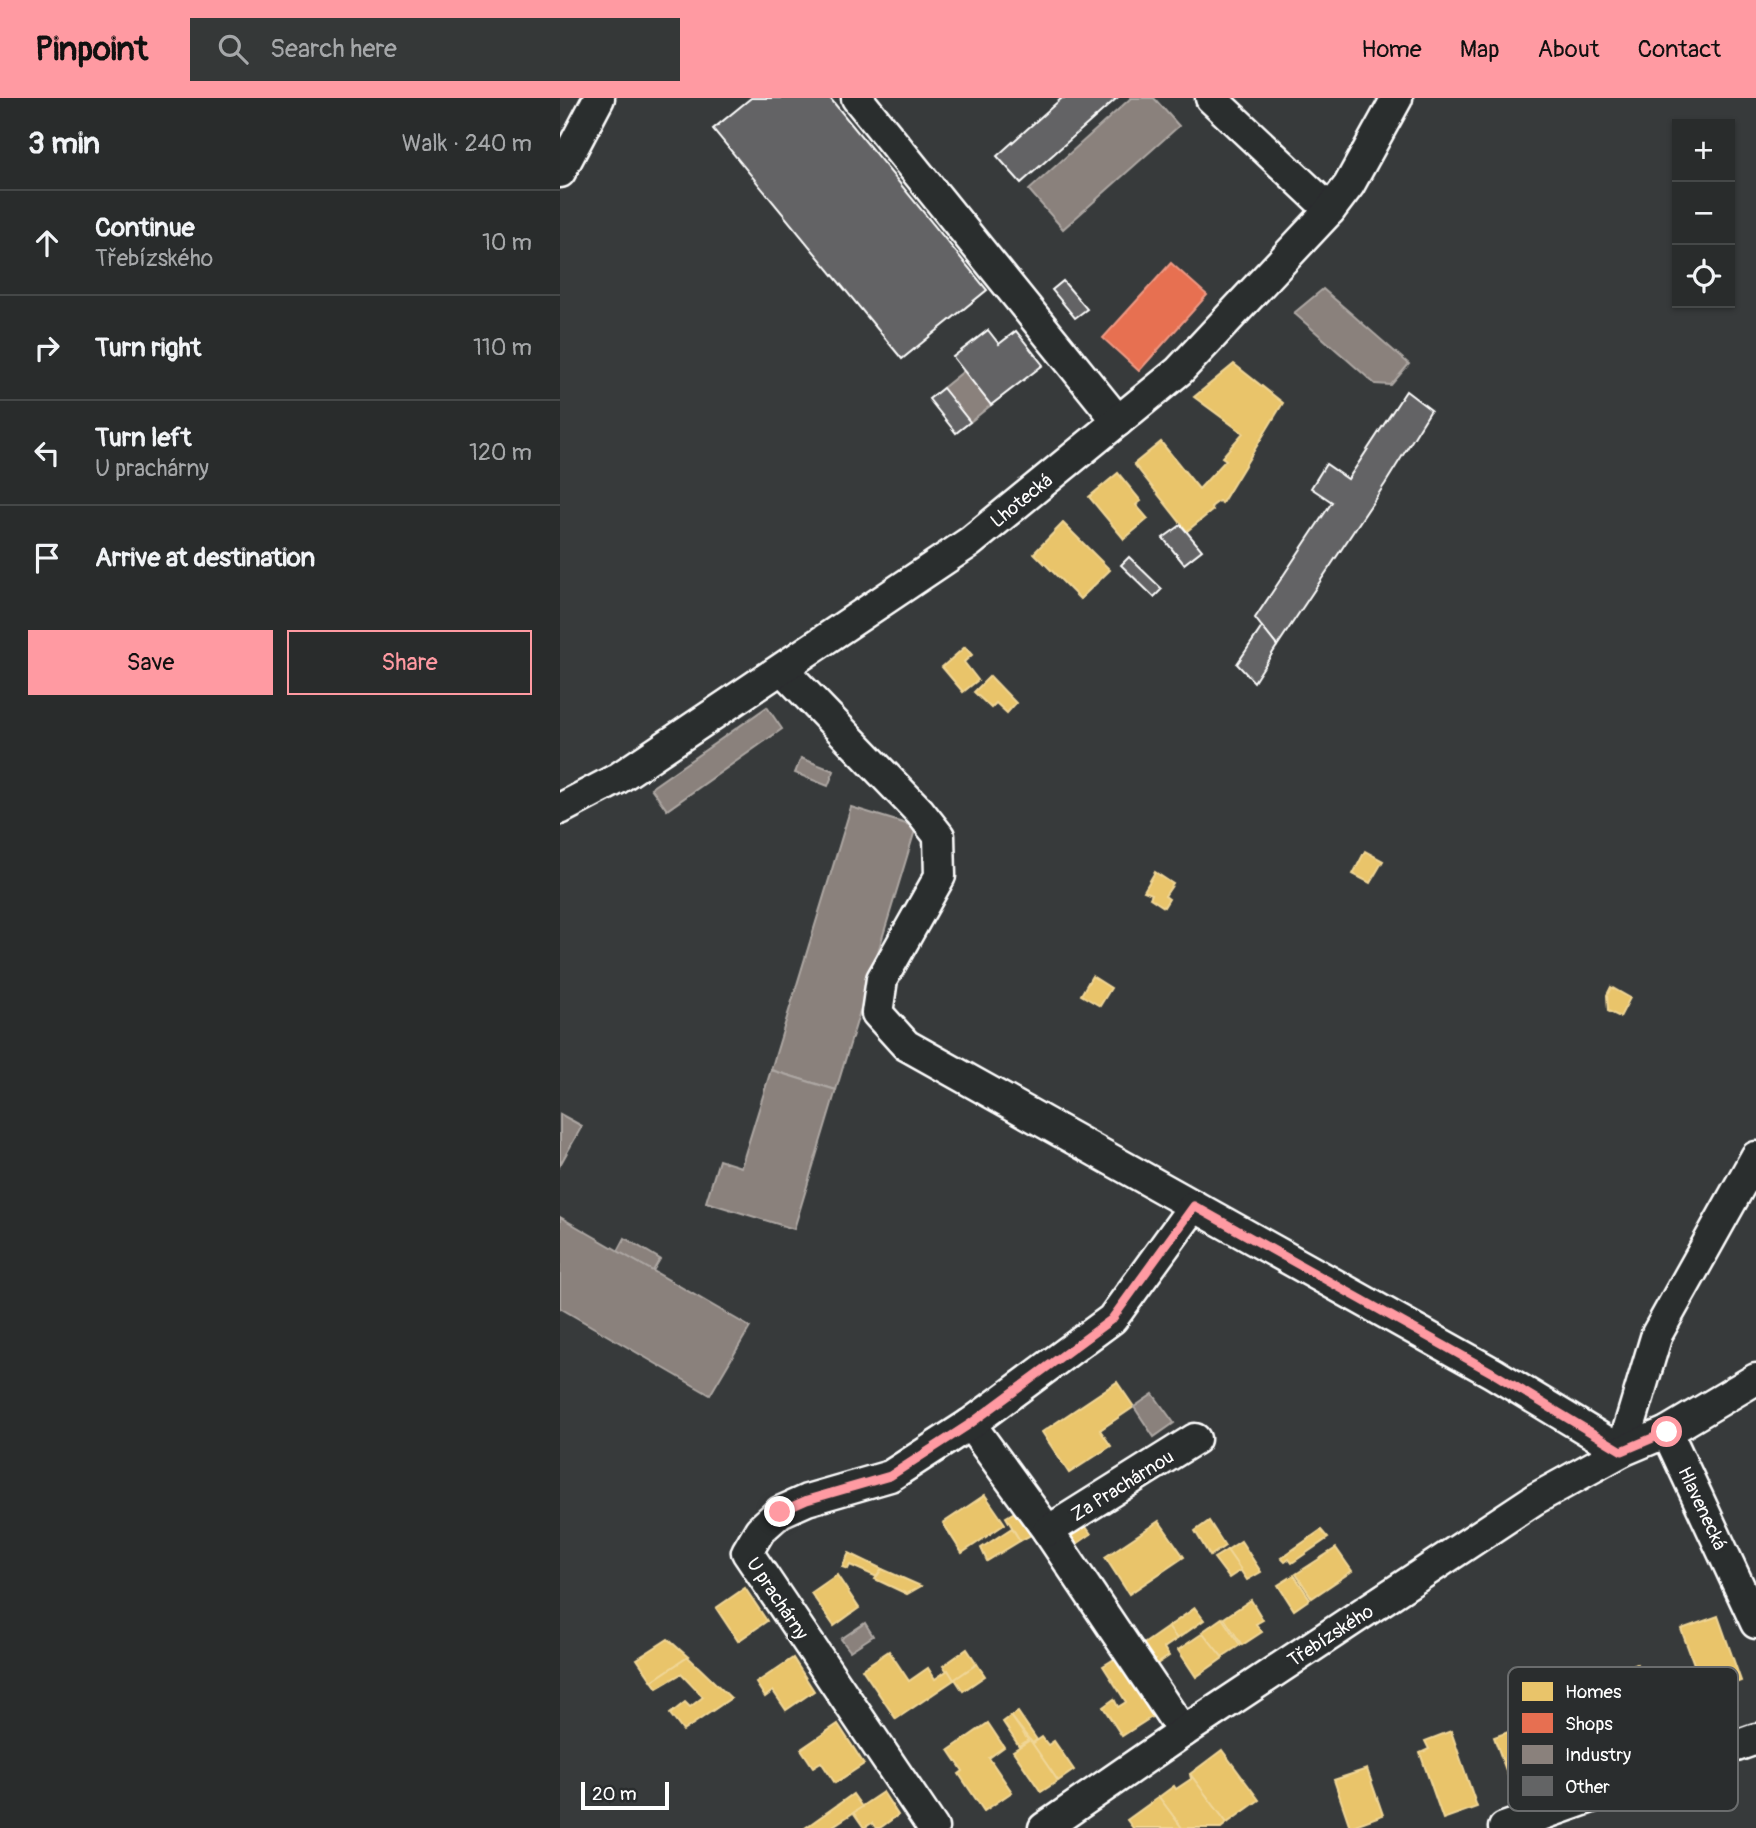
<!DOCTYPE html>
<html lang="en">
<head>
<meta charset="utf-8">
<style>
	:root { --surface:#292c2c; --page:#353838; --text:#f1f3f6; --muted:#a5a7a9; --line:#454848; --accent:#ff9aa2 }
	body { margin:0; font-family:Pangolin,sans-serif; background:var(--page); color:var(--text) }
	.controls { position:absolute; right:21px; top:21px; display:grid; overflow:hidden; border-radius:0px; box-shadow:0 2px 5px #0004 }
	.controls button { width:63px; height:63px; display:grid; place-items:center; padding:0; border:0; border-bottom:2px solid var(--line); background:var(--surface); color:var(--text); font:35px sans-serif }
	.scale { position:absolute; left:21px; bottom:18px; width:88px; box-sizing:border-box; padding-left:7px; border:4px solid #fff; border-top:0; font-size:19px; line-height:24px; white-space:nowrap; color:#fff; -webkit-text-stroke:5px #2a2d2e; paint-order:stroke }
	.stop { position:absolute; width:21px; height:21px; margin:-16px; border:5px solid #ff9aa2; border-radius:50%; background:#fff }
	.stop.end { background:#ff9aa2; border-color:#fff; box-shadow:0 2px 7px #0008 }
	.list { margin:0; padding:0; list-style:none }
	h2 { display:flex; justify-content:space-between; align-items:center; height:91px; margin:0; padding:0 28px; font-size:30px }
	h2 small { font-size:23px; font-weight:400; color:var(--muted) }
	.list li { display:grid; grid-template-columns:46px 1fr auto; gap:21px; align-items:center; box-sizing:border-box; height:105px; padding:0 28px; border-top:2px solid var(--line) }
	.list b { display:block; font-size:26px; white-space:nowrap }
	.list p { margin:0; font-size:23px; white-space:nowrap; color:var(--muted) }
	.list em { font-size:23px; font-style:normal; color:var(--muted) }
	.actions { display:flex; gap:14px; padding:21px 28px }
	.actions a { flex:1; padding:16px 0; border:2px solid var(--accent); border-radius:0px; text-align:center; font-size:24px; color:var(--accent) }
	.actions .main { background:var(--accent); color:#111 }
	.icon { flex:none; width:38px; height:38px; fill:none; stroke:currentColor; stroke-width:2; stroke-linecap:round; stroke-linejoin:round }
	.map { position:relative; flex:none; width:1196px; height:1730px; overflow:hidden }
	header { display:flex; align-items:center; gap:42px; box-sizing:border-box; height:98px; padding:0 35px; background:var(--accent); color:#111 }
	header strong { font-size:33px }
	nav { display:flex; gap:38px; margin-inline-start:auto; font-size:24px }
	.search { width:490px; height:63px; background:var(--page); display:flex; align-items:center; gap:18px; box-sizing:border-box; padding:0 24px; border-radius:0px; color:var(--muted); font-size:26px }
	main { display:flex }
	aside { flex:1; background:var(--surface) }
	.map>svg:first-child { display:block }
</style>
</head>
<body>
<header>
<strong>Pinpoint</strong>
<div class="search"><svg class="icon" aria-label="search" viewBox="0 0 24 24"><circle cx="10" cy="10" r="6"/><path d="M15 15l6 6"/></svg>Search here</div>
<nav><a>Home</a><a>Map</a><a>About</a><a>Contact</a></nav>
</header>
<main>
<aside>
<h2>3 min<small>Walk · 240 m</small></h2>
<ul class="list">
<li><svg class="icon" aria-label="ahead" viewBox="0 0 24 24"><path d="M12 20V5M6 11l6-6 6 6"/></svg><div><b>Continue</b><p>Třebízského</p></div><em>10 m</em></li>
<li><svg class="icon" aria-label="right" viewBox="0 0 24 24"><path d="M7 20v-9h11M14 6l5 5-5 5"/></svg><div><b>Turn right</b></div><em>110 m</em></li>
<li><svg class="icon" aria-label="left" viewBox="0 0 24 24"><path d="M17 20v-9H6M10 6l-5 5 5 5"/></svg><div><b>Turn left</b><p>U prachárny</p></div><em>120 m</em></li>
<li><svg class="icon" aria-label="arrive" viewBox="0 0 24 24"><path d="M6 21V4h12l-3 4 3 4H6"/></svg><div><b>Arrive at destination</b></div></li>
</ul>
<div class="actions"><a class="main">Save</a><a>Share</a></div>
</aside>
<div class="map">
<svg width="1196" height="1730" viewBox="0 0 1196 1730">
	<rect width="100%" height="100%" fill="#373a3b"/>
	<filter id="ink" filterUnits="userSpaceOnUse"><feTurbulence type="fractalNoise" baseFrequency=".0143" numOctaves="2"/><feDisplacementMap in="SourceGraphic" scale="14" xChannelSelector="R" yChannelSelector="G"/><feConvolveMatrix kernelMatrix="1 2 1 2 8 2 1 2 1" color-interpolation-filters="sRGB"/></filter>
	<g filter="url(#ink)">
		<g fill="#e9c46a" stroke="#f0d697" stroke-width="2">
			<polygon points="674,266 723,305 662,405 659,403 651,409 653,412 627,433 574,366 601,344 639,391 666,362 662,359 683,335 634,299"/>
			<polygon points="558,375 581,403 576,407 588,421 564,441 529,399"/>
			<polygon points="503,425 550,472 520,501 474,455"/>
			<polygon points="405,549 412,557 404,564 418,582 403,594 382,569"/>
			<polygon points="430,578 456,605 447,615 436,605 431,610 414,594"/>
			<polygon points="805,753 823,763 810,785 793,776"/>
			<polygon points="595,774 613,786 605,798 609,801 604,809 590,800 592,796 584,793"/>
			<polygon points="532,878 551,890 540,908 521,897"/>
			<polygon points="1051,889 1070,900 1060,919 1048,913 1047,897"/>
			<polygon points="557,1284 574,1309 540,1332 551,1348 509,1375 482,1334"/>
			<polygon points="425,1397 445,1426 402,1455 383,1425"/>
			<polygon points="458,1412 473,1436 460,1443 446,1419"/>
			<polygon points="599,1423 624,1459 569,1496 545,1459"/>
			<polygon points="649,1423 665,1448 650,1458 635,1433"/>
			<polygon points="524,1426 531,1436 508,1452 500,1441"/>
			<polygon points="452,1430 460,1443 427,1463 421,1450"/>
			<polygon points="761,1432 768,1440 732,1465 729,1461 725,1464 721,1460"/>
			<polygon points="681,1443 701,1474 687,1482 667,1452"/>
			<polygon points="776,1450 792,1473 752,1500 736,1476"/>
			<polygon points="667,1452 681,1472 669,1480 654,1460"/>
			<polygon points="289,1455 322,1471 317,1479 290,1467 288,1471 282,1469"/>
			<polygon points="322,1471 361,1488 347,1496 315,1481"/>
			<polygon points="277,1477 299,1510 274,1528 251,1495"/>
			<polygon points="734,1477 750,1501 734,1512 718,1487"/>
			<polygon points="185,1490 207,1523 178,1543 156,1510"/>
			<polygon points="691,1502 703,1522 696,1526 702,1534 682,1547 664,1520"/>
			<polygon points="635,1510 644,1522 617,1541 608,1529"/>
			<polygon points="1158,1518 1181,1583 1157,1592 1152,1581 1141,1585 1121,1531"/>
			<polygon points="662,1520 680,1547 662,1559 642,1534"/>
			<polygon points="608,1529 617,1541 604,1550 609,1558 588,1572 575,1552"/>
			<polygon points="643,1535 663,1560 636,1579 618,1552"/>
			<polygon points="108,1541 128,1559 92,1583 77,1561"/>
			<polygon points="407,1551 417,1566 394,1582 383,1568"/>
			<polygon points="329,1553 349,1583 368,1570 375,1581 388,1572 394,1582 336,1621 302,1571"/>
			<polygon points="559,1558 598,1615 562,1638 543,1609 554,1601 558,1609 566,1604 543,1568"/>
			<polygon points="128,1559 171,1600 123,1633 110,1616 125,1604 130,1609 143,1599 121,1576 97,1590 92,1583"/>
			<polygon points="233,1560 254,1593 226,1612 213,1593 205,1599 196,1585"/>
			<polygon points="417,1566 425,1578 403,1593 395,1581"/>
			<polygon points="1077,1566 1100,1629 1087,1633 1084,1624 1061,1633 1065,1641 1044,1649 1032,1617 1052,1610 1041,1579"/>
			<polygon points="458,1614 477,1642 472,1645 451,1618"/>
			<polygon points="996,1617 1005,1644 980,1653 984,1665 948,1678 934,1639"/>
			<polygon points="451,1618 468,1642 459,1648 443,1624"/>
			<polygon points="428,1625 444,1649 429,1660 452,1694 424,1713 399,1676 403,1673 389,1652"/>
			<polygon points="278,1626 304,1666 275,1685 261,1664 253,1669 241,1651"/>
			<polygon points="891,1633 917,1709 883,1721 860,1655 869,1651 865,1643"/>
			<polygon points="482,1639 488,1647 494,1643 514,1672 498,1683 472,1646"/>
			<polygon points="470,1642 498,1683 481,1694 453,1653"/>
			<polygon points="662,1652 699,1702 667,1725 630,1676"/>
			<polygon points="807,1671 823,1717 790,1729 774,1682"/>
			<polygon points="630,1676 667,1725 661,1730 622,1730 599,1699 614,1688 616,1691 631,1681"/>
			<polygon points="323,1694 338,1717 320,1730 316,1730 312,1725 304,1730 293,1714"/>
			<polygon points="293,1696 302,1709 270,1730 245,1730"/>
			<polygon points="599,1699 622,1730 573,1730 567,1722"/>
		</g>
		<polygon fill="#e76f51" stroke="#ee9a85" stroke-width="2" points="611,165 647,197 579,273 543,240"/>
		<g fill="#8a817c" stroke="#ada7a3" stroke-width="2">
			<polygon points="571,0 594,0 619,28 503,131 469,92"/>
			<polygon points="763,191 849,266 831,287 815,286 734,215"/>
			<polygon points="404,273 431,307 410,324 383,290"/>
			<polygon points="207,609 222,631 107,712 91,690"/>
			<polygon points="241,660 274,673 268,688 235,675"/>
			<polygon points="291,709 356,729 276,992 211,972"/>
			<polygon points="211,972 276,992 234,1131 146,1104 159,1062 181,1069"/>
			<polygon points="0,1016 22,1028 0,1067"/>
			<polygon points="0,1119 190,1229 150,1297 0,1210"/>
			<polygon points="65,1140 100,1161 93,1173 58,1153"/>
			<polygon points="593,1296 614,1325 594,1339 574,1309"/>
			<polygon points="305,1525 313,1538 290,1553 281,1541"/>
		</g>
		<g fill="#636465" stroke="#fff" stroke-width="2">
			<polygon points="191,0 270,0 427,192 342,261 153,31"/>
			<polygon points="502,0 557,0 461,85 437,58"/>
			<polygon points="503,183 527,211 515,220 492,192"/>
			<polygon points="428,232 439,246 456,233 483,267 431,307 393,259"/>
			<polygon points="383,290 410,324 396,335 369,301"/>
			<polygon points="846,293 871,312 825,386 717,548 695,520 772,404 751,390 766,366 788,381"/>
			<polygon points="621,427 642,452 624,466 603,440"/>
			<polygon points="569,459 602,491 594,499 561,467"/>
			<polygon points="702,529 717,548 694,584 677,566"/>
		</g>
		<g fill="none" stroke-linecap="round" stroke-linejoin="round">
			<defs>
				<g id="minor">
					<polyline points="297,0 558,323"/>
					<polyline points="651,0 770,112"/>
					<polyline points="0,74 39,0"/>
					<polyline points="223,572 360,714 379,738 380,778 322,881 317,915 346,947 933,1275 1062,1353 1097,1236 1196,1059"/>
					<polyline points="0,711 57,681 410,444 619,273 770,112 789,87 837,0"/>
					<polyline points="410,1326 488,1433 623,1634"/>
					<polyline points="1107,1334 1196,1525"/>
					<polyline points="488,1433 635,1341"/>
					<polyline points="373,1730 187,1454 200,1432 220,1414 247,1402 330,1378 410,1326 552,1221 634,1108"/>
					<polyline points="484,1730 623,1634 975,1401 1062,1353 1107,1334 1196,1281"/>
					<polyline points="944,1730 1196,1641"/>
				</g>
			</defs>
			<use href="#minor" stroke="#fff" stroke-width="35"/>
			<use href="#minor" stroke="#2a2d2e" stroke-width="30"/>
		</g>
	</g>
	<g fill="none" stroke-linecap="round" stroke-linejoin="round" filter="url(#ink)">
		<polyline stroke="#ff9aa2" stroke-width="9" points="220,1414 247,1402 330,1378 410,1326 552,1221 634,1108 933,1275 1062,1353 1107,1334"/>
	</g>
	<g text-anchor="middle" stroke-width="7" stroke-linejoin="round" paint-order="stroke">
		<g font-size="19" fill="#fff" stroke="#2a2d2e">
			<text transform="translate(461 402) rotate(-39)" y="7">Lhotecká</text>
			<text transform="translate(562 1387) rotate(-32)" y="7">Za Prachárnou</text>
			<text transform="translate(1143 1410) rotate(65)" y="7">Hlavenecká</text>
			<text transform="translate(218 1500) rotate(56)" y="7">U prachárny</text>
			<text transform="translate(770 1537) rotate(-33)" y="7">Třebízského</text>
		</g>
	</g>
	<rect x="948" y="1569" width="230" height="144" rx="10" fill="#2a2d2e" stroke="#6a6c6d" stroke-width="2"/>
	<rect x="962" y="1584" width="31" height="19" fill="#e9c46a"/>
	<rect x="962" y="1615" width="31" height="20" fill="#e76f51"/>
	<rect x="962" y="1647" width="31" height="19" fill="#8a817c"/>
	<rect x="962" y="1678" width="31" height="20" fill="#636465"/>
	<g font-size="19" fill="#fff">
		<text x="1005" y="1600">Homes</text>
		<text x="1005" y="1632">Shops</text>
		<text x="1005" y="1663">Industry</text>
		<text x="1005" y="1695">Other</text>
	</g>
</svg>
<div class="controls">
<button>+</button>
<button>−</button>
<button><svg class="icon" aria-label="locate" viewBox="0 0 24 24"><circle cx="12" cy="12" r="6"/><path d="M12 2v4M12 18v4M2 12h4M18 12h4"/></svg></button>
</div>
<div class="scale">20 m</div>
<div class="stop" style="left:1107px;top:1334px"></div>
<div class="stop end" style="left:220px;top:1414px"></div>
</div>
</main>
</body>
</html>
